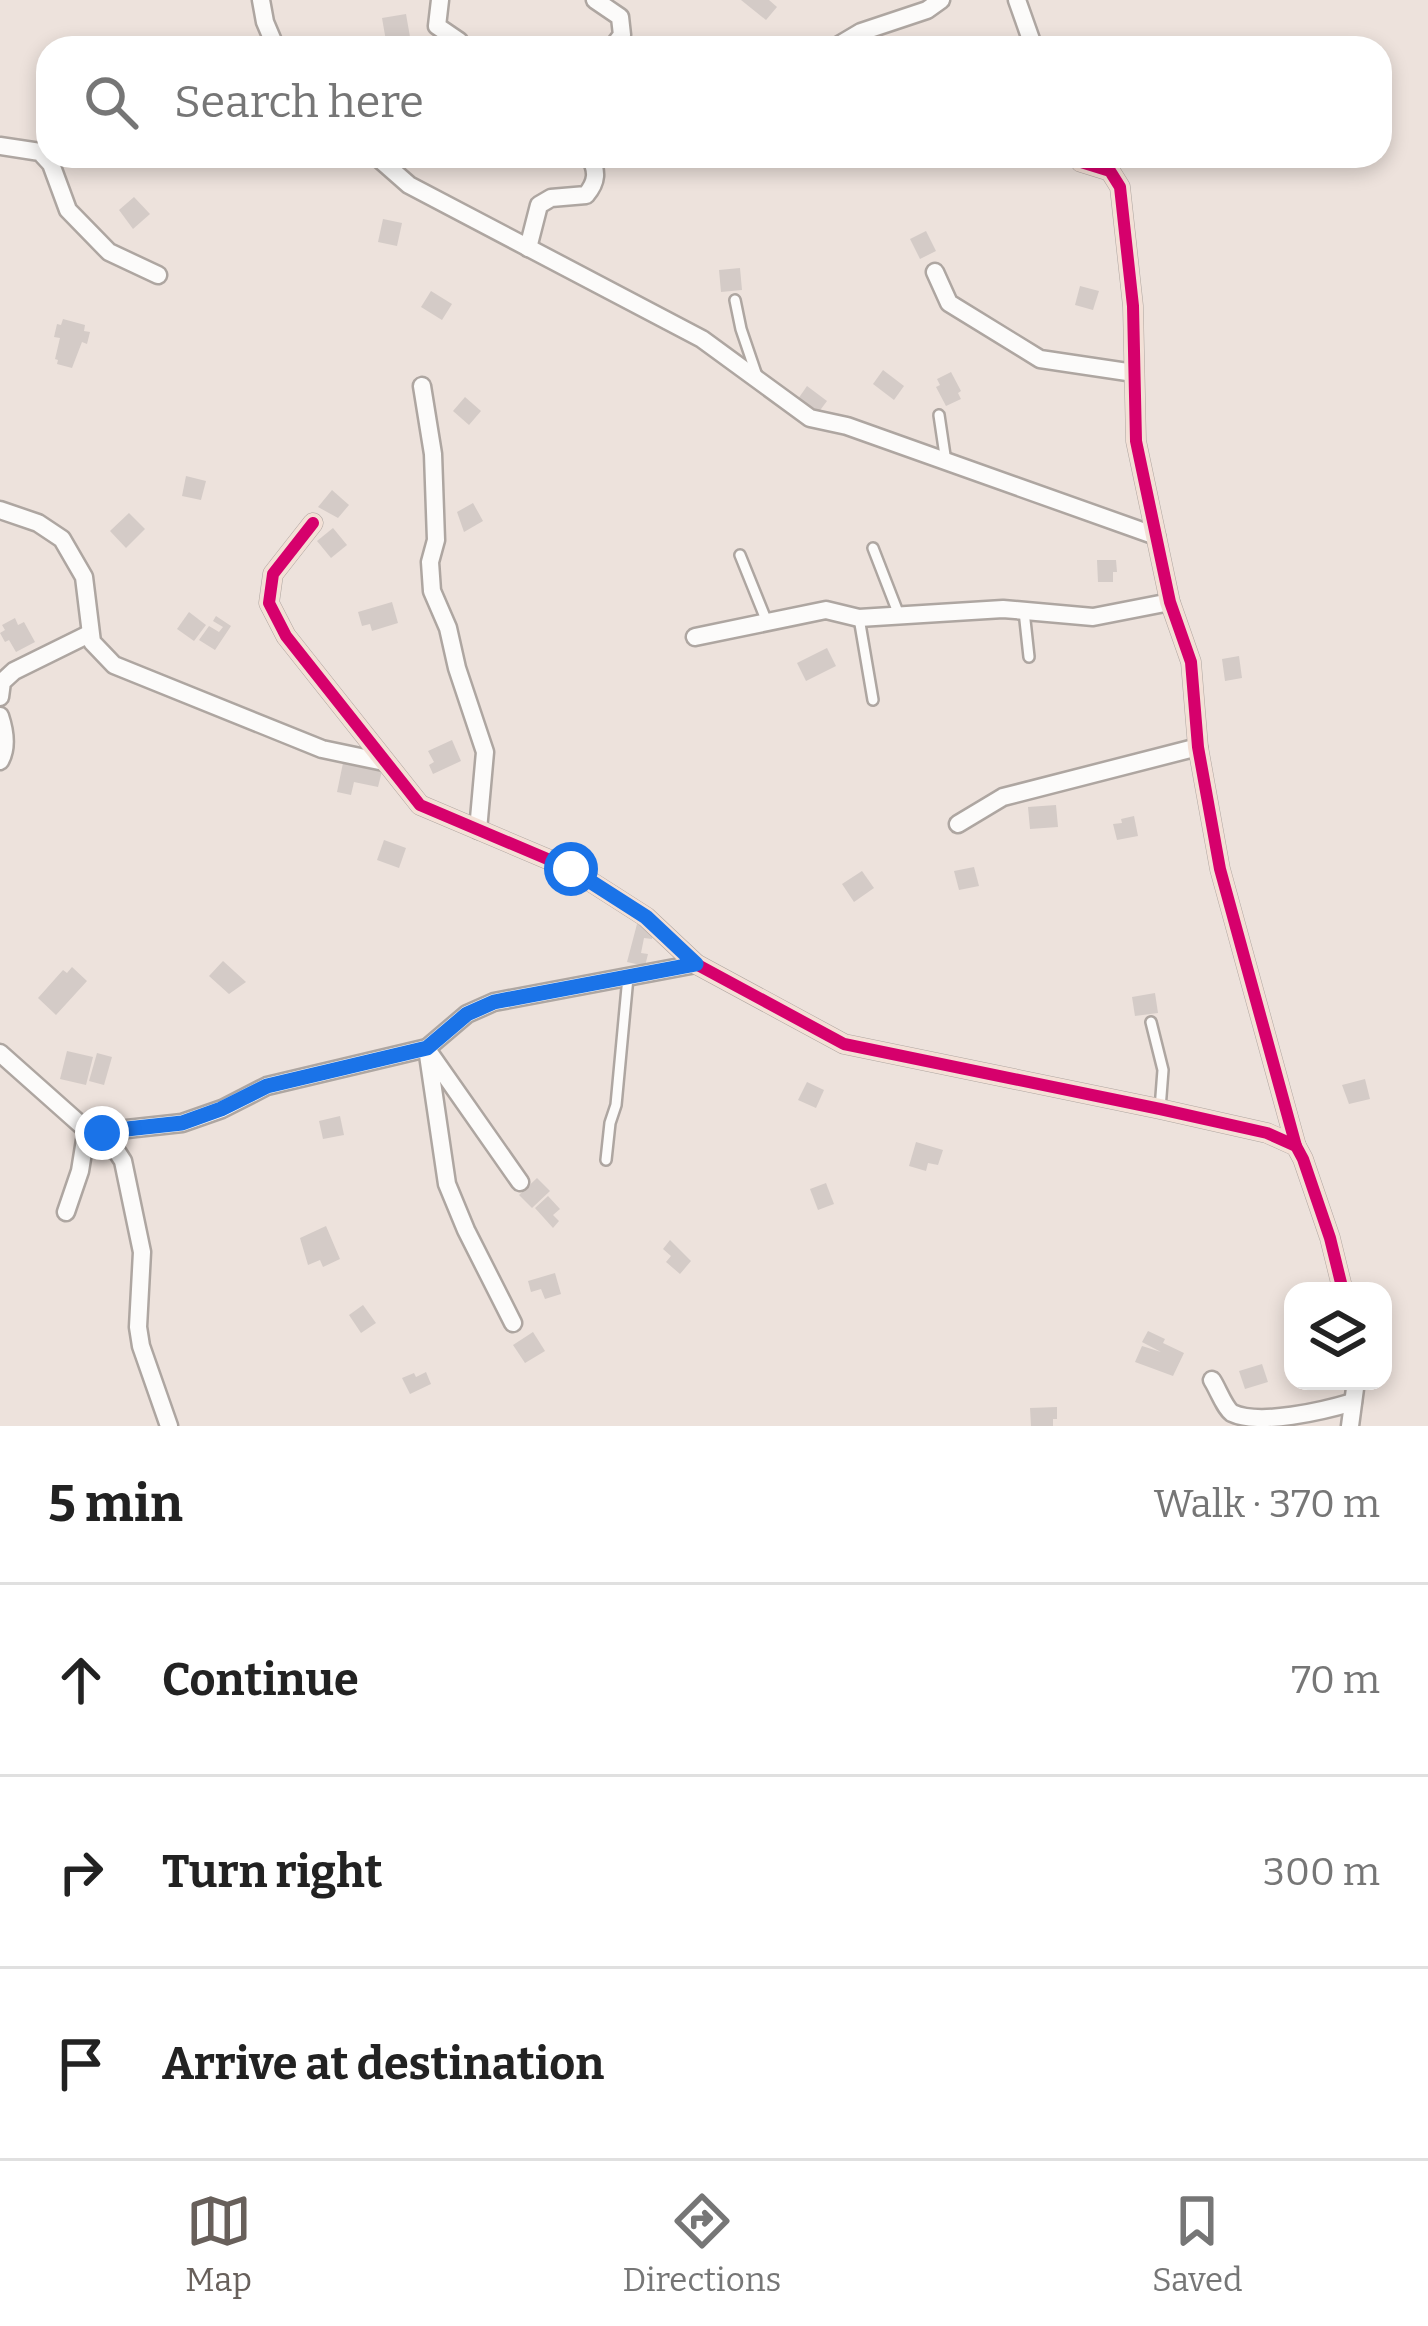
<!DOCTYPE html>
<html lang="en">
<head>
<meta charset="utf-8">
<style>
	:root { --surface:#fff; --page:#f2f2f2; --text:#222; --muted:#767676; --line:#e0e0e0; --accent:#68605b }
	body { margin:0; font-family:Bitter,serif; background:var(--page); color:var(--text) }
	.controls { position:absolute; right:36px; bottom:36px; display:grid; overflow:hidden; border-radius:24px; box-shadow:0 6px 18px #0003 }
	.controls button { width:108px; height:108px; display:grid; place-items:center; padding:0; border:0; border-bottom:3px solid var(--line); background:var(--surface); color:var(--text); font:60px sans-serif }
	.stop { position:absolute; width:36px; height:36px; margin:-27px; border:9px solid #1a73e8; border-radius:50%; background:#fff }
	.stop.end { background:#1a73e8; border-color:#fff; box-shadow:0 3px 12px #0008 }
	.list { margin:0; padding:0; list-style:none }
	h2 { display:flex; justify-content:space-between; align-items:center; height:156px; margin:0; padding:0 48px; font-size:51px }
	h2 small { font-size:39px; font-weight:400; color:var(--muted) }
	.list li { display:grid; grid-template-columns:78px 1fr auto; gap:36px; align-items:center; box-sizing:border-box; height:192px; padding:0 48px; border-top:3px solid var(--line) }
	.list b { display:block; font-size:45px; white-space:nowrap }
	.list em { font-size:39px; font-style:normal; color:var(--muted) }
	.icon { flex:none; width:66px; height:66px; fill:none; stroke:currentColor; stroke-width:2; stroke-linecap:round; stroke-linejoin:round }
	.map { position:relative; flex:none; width:1428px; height:1426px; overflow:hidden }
	.search { position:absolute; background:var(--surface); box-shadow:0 6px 18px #0003; left:36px; right:36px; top:36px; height:132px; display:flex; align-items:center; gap:30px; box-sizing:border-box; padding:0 42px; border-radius:36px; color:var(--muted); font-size:45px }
	.sheet { height:732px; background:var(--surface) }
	nav { display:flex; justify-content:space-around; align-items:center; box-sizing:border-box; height:168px; border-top:3px solid var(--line); background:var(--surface); font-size:33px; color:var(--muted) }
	nav a { display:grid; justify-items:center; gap:6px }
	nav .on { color:var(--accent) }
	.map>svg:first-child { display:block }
</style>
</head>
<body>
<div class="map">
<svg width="1428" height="1426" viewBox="0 0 1428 1426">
	<rect width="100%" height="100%" fill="#ede2dc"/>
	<g fill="#d4cbc7">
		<polygon points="741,0 769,0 777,7 766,20"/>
		<polygon points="406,14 410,37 386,41 382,18"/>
		<polygon points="134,197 150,214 133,229 119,210"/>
		<polygon points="383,219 402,223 397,246 378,242"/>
		<polygon points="926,231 936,251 920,259 910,239"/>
		<polygon points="740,268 742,290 721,292 719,270"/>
		<polygon points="1080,286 1099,291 1093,310 1075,305"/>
		<polygon points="431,291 452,304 442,320 421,307"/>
		<polygon points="63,319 85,325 84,331 90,332 87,344 82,342 72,368 57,364 58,360 55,359 60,338 54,337 57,324 61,325"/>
		<polygon points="883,370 904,386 894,400 873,384"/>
		<polygon points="951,372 961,391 958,393 961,399 946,406 936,387 940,385 937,379"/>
		<polygon points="807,386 827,401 818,413 798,399"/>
		<polygon points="465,397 481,411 469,425 453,411"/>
		<polygon points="186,476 206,481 201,500 182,496"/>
		<polygon points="332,490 349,505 338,518 318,507"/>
		<polygon points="473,503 483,521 464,532 457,512"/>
		<polygon points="129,513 145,529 126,548 110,531"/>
		<polygon points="333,528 347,545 331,558 317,541"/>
		<polygon points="1097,560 1116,560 1117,572 1113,572 1113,582 1098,582"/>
		<polygon points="392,602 398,623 372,631 370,624 362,626 358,612"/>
		<polygon points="189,612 206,625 194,641 177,629"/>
		<polygon points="216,616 231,626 215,650 199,640 209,626 219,632 223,627 213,621"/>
		<polygon points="15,618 18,625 24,622 35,642 16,652 9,640 5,642 0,633 5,630 2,625"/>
		<polygon points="827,648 836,666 806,681 797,663"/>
		<polygon points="1239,656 1242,678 1225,681 1222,659"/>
		<polygon points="452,740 461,761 433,774 429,765 434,762 428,751"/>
		<polygon points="343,763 382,771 378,787 354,782 351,795 337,792"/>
		<polygon points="1056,805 1058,827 1030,829 1028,807"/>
		<polygon points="1134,816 1138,836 1117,840 1113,824 1122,823 1121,819"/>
		<polygon points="384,840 406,848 399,868 377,860"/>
		<polygon points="974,867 979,886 959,890 954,871"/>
		<polygon points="862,871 874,888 854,902 842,884"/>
		<polygon points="637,924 654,928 652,939 644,938 641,953 648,954 645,966 627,962"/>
		<polygon points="223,961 246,982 229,994 209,976"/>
		<polygon points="72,967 87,981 56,1015 38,998 63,970 67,973"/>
		<polygon points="1155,993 1158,1013 1135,1016 1132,997"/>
		<polygon points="67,1051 93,1057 86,1085 60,1079"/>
		<polygon points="97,1053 112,1057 104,1085 89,1081"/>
		<polygon points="1365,1079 1370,1099 1349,1104 1342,1085"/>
		<polygon points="807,1082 824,1090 816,1108 798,1100"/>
		<polygon points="340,1116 344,1135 323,1139 319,1121"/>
		<polygon points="916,1142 943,1150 938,1165 928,1163 926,1171 909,1166"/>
		<polygon points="537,1178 550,1191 532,1208 519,1195"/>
		<polygon points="826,1183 834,1204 818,1210 810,1189"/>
		<polygon points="548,1196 560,1209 553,1215 559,1221 553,1228 535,1208"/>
		<polygon points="326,1226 340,1259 323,1267 320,1260 308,1265 300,1238"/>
		<polygon points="670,1240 691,1261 680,1274 666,1262 671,1256 663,1249"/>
		<polygon points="555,1273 561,1294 545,1299 541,1289 531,1292 528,1281"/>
		<polygon points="363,1305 376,1323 361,1333 349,1315"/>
		<polygon points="1148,1331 1165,1339 1163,1343 1184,1353 1173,1376 1135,1362 1142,1346 1161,1352 1142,1342"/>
		<polygon points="533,1332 545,1351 525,1363 513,1345"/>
		<polygon points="1262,1364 1268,1382 1245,1389 1239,1371"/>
		<polygon points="426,1372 431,1384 410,1394 402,1378 414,1373 416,1377"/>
		<polygon points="1057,1407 1057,1419 1053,1419 1053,1426 1031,1426 1030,1408"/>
	</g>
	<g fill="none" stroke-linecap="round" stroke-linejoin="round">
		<defs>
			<g id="service">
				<polyline points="735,300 741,329 757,376"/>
				<polyline points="939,415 946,462"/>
				<polyline points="873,548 899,615"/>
				<polyline points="740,555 767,622"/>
				<polyline points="1024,611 1029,657"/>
				<polyline points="859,618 873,700"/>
				<polyline points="1151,1022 1163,1070 1160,1109"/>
				<polyline points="606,1160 610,1123 616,1105 628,977"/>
			</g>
			<g id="minor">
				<polyline points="261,0 265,22 276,48"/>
				<polyline points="440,0 437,26 459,41 462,48"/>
				<polyline points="595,0 620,17 622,35 612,48"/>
				<polyline points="1017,0 1034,48"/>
				<polyline points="834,48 861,32 927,10 941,0"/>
				<polyline points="0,146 40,152 51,164 68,210 109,252 158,275"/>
				<polyline points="376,156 409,185 702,339 810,418 847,426 1156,536"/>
				<polyline points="1079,156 1081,162 1110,171 1120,187 1133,306 1136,441 1170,602 1191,662 1198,747 1220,869 1296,1146"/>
				<path d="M528,248L539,205L551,198L586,195C597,182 598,171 589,156"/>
				<polyline points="935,272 949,303 1040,359 1134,373"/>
				<polyline points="422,386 433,454 436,540 430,562 432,591 448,628 457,668 485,752 478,830"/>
				<polyline points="0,510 38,523 62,539 84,577 92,642 114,665 322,749 384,762"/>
				<polyline points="313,523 273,574 269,603 286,636 420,805 571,869 646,917 696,964 844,1044 1160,1109 1267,1133 1296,1146 1303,1159 1330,1238 1343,1291"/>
				<polyline points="695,637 826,610 859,618 1003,609 1093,617 1170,602"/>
				<polyline points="0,697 2,682 14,671 89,634"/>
				<path d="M0,716C5,731 8,747 0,761"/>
				<polyline points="958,824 1003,797 1198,747"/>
				<polyline points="427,1048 447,1184 466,1230 513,1323"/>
				<polyline points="0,1053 90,1133 182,1123 222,1109 267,1086 427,1048 467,1014 494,1002 696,964"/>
				<polyline points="431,1055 520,1182"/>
				<polyline points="66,1212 80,1171 85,1140 90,1133 102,1133 108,1138 123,1161 142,1252 138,1327 141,1346 169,1426"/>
				<path d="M1212,1380C1218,1389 1224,1407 1232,1413C1260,1426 1323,1411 1353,1402"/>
				<polyline points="1350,1426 1356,1381"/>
			</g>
		</defs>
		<use href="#service" stroke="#aea6a1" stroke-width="14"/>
		<use href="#minor" stroke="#aea6a1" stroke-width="21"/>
		<use href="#service" stroke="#fcfbfa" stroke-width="9"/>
		<use href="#minor" stroke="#fcfbfa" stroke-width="16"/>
		<defs>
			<g id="cycleway">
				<polyline points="1079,156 1081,162 1110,171 1120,187 1133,306 1136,441 1170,602 1191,662 1198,747 1220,869 1296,1146"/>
				<polyline points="313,523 273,574 269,603 286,636 420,805 571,869 646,917 696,964 844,1044 1160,1109 1267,1133 1296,1146 1303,1159 1330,1238 1343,1291"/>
			</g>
		</defs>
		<use href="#cycleway" stroke="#f3e0d6" stroke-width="20"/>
		<use href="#cycleway" stroke="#d6006c" stroke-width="12"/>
	</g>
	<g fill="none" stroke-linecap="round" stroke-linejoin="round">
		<polyline stroke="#1a73e8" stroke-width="15" points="102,1133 90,1133 182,1123 221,1109 267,1086 427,1048 467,1014 494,1002 696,964 646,917 571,869"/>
	</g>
</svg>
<div class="controls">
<button><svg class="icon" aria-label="layers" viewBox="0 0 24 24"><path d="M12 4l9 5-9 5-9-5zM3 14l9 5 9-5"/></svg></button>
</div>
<div class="stop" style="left:571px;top:869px"></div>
<div class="stop end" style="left:102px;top:1133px"></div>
<div class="search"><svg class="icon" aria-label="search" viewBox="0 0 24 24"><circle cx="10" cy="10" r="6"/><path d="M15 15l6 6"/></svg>Search here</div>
</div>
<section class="sheet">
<h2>5 min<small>Walk · 370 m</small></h2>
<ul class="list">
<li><svg class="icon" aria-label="ahead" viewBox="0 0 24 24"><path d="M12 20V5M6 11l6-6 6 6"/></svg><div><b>Continue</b></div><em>70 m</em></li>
<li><svg class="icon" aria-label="right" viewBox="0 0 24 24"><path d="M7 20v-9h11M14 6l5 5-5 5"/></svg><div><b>Turn right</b></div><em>300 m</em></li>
<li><svg class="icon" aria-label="arrive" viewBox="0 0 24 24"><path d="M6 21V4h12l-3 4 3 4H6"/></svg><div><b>Arrive at destination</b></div></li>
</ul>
</section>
<nav>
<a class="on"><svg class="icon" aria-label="map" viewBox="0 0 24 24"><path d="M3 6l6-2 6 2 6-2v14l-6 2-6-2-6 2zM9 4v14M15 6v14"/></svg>Map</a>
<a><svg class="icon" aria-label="directions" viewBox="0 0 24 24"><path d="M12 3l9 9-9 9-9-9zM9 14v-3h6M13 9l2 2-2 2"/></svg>Directions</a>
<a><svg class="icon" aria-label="saved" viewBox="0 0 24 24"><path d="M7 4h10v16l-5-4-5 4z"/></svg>Saved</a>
</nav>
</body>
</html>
